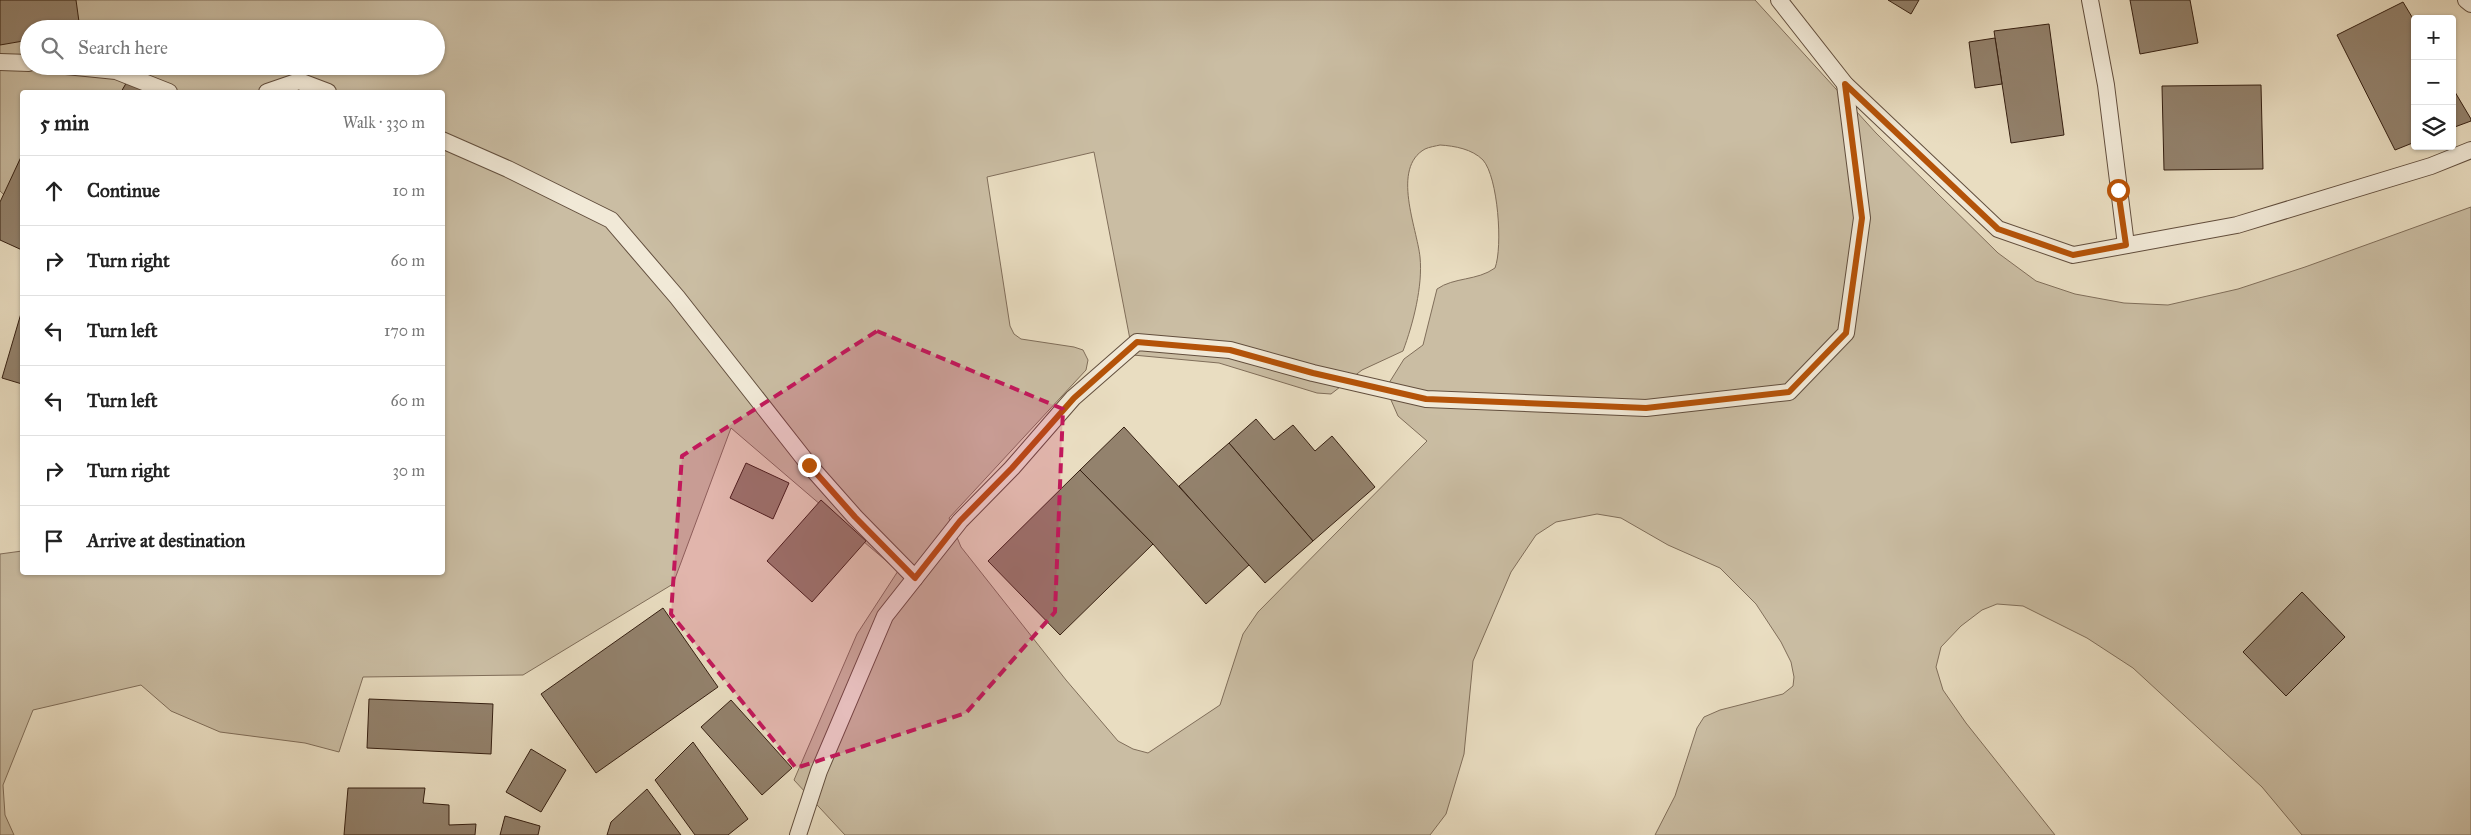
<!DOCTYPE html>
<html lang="en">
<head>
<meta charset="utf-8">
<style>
	:root { --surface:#fff; --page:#f2f2f2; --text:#222; --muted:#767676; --line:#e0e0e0 }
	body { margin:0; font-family:"IM FELL Great Primer",serif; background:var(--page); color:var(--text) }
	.controls { position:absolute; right:15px; top:15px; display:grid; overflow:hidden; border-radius:5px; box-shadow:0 1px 4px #0004 }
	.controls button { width:45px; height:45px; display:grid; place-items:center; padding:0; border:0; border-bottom:1px solid var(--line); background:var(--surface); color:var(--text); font:25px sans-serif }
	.stop { position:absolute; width:15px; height:15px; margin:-11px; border:4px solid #b45309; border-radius:50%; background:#fff }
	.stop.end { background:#b45309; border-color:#fff; box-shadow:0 1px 5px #0008 }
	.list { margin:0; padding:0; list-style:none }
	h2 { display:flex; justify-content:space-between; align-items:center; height:65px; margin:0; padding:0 20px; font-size:21px }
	h2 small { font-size:16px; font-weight:400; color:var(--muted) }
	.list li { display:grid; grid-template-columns:32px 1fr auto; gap:15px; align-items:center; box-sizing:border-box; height:70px; padding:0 20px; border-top:1px solid var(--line) }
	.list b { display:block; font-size:19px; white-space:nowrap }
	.list em { font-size:16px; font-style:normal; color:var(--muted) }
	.icon { flex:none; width:28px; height:28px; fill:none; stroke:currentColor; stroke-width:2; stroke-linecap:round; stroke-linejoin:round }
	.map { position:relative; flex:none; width:2471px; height:835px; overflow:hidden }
	.search { position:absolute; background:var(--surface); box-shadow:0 1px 4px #0004; left:20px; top:20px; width:425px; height:55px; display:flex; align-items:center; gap:12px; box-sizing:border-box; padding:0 18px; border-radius:28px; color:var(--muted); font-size:19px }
	.panel { position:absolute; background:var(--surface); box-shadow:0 1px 4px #0004; left:20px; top:90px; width:425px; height:485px; border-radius:5px }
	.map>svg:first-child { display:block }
</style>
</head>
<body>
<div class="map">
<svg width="2471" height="835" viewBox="0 0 2471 835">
	<rect width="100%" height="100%" fill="#e9ddc1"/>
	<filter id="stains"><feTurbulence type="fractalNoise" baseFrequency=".004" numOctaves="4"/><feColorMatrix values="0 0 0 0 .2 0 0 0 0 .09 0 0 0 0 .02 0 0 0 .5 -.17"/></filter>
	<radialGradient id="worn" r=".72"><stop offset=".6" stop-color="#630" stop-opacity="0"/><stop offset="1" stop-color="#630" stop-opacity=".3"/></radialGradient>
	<path fill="#cabda3" stroke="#806e5a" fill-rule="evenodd" d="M0,0H1755L1876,133L1998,253L2036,281L2075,294L2124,303L2168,305L2238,289L2305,267L2471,207V835H2302L2262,787L2133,668L2087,638L2023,606L1997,604L1982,610L1961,626L1941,647L1936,667L1943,690L1966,723L2055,835H1655L1675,796L1697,728L1704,717L1720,710L1783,694L1793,686L1794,677L1791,662L1781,642L1756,604L1720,568L1668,545L1621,518L1597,514L1556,522L1536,535L1511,572L1473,661L1464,754L1446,814L1430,835H845L794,780L857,634L898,571L731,428L673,584L523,675L363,677L339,752L305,743L220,732L171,711L141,685L33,710L3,785L5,815L14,835H0V554L22,551V572H442V92H22V211L0,191ZM29,29H436V66H29ZM1440,145C1455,146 1472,149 1483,160C1498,177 1503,247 1495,268C1477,281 1454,277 1437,289L1423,345L1404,359L1389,383L1391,400L1398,416L1427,441L1258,612L1243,634L1220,705L1148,753L1133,749L1118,741L1066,680L961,547L949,518L1086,370L1088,360L1083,350L1074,347L1021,339L1014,334L1010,326L987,177L1094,152L1133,355L1219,363L1317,393L1331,394L1362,370L1403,351C1413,324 1423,286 1420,257C1417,228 1391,168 1425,149C1429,147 1436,146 1440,145Z"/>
	<g fill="#93826d" stroke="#351f11">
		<polygon points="0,0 76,0 80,29 29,29 29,40 0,45"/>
		<polygon points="1888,0 1919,0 1911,14"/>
		<polygon points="2130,0 2190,0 2198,43 2140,54"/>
		<polygon points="2403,2 2415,22 2415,142 2395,150 2337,35"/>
		<polygon points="2049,24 2064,135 2011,143 1994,31"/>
		<polygon points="1995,38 2002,84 1975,88 1969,42"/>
		<polygon points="128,80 151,92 121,92"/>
		<polygon points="2261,85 2263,169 2164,170 2162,86"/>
		<polygon points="2452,87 2471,119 2471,121 2452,128"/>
		<polygon points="21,157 22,157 22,250 0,240 0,202"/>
		<polygon points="22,310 22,384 2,378"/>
		<polygon points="1256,419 1274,440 1293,425 1315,451 1332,436 1375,487 1313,541 1229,443"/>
		<polygon points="1124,427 1250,564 1206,604 1153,544 1080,470"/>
		<polygon points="1229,443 1313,541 1265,583 1179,486"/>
		<polygon points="746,463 789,483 773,519 730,498"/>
		<polygon points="1080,470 1153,544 1060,635 988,561"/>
		<polygon points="821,500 866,541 812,602 767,561"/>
		<polygon points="2302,592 2345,637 2286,696 2243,652"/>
		<polygon points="663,608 718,687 596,773 541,694"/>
		<polygon points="369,699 493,704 491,754 367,748"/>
		<polygon points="731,700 792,768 762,795 701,727"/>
		<polygon points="693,742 748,819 728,835 695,835 655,780"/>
		<polygon points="531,749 566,770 541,812 506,792"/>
		<polygon points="348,788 425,788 423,803 449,805 449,825 476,824 475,835 344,835"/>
		<polygon points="647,789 681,835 607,835 611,822"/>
		<polygon points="505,816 540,826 538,835 500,835"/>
	</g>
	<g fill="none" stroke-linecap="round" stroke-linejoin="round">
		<defs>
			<g id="lane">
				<polyline points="1779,0 1845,84 1998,229 2073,255 2237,225 2431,166 2471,150"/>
				<polyline points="2090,0 2106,85 2126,245"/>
				<polyline points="2466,0 2471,4"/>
				<polyline points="0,62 29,63"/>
				<polyline points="66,66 116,71 169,92"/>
				<polyline points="267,92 299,81 328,92"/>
				<polyline points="442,140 508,169 611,220 677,297 809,465 855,517 915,578"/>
				<polyline points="798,835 819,771 885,616 960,521 1012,468 1073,398 1137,342 1230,350 1313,373 1426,399 1646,408 1789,392 1846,333 1862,218 1845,84"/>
			</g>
		</defs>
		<use href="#lane" stroke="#624e3d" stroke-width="18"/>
		<use href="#lane" stroke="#f1e9d7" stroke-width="16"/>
	</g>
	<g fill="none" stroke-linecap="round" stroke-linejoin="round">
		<polyline stroke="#b45309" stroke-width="6" points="809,465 855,517 915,578 960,521 1012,468 1074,398 1137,342 1230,350 1313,373 1426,399 1646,408 1789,392 1846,333 1862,218 1845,84 1998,229 2073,255 2126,245 2118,190"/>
	</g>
	<path fill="#c2185b" fill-opacity="0.2" stroke="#c2185b" stroke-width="4" stroke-dasharray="10 6" stroke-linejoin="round" d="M877,331L1063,409L1055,612L966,713L796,768L671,614L682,456Z"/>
	<rect width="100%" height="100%" filter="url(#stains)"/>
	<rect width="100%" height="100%" fill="url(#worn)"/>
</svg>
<div class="controls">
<button>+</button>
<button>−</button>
<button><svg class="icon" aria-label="layers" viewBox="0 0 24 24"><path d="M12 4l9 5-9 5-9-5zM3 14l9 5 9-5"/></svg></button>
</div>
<div class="stop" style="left:2118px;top:190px"></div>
<div class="stop end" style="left:809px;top:465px"></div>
<div class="search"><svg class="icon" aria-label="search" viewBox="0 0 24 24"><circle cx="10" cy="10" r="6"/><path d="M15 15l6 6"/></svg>Search here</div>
<section class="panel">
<h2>5 min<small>Walk · 330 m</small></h2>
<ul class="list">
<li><svg class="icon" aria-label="ahead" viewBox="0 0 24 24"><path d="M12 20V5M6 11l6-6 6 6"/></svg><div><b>Continue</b></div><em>10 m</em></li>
<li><svg class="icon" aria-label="right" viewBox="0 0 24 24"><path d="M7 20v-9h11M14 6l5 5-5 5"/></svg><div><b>Turn right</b></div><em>60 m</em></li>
<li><svg class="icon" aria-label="left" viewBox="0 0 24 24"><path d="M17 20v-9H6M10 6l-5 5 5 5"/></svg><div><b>Turn left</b></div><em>170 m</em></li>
<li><svg class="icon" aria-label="left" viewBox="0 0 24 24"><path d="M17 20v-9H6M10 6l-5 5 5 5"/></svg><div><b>Turn left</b></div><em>60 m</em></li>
<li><svg class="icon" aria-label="right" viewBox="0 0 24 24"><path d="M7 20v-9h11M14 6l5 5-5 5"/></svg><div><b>Turn right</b></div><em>30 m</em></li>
<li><svg class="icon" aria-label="arrive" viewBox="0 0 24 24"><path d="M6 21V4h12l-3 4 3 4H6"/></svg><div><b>Arrive at destination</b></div></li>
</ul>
</section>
</div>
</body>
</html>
